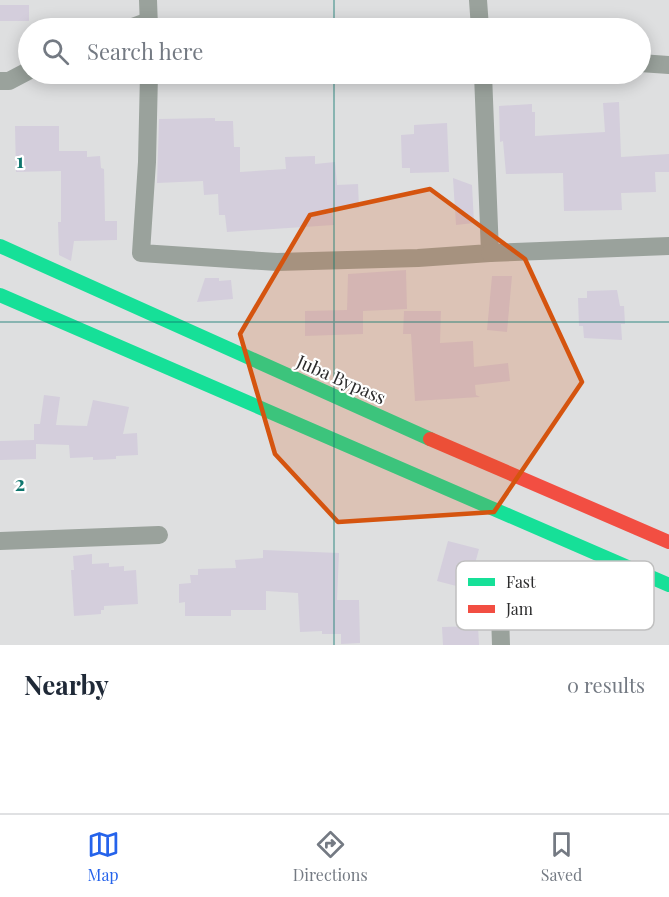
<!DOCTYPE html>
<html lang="en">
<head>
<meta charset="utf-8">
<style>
	:root { --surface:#fff; --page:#f2f2f3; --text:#1f2937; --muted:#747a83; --line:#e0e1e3; --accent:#2563eb }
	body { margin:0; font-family:"Playfair Display",serif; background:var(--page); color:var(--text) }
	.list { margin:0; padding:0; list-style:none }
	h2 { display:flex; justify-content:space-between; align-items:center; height:78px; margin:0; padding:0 24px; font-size:26px }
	h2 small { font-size:20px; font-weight:400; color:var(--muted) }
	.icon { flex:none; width:33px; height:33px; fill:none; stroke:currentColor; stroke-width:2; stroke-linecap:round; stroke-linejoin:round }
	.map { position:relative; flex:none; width:669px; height:645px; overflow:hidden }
	.search { position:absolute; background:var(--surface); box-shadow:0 3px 15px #0003; left:18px; right:18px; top:18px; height:66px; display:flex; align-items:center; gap:15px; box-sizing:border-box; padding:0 21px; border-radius:33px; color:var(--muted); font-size:22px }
	.sheet { height:168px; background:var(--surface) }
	nav { display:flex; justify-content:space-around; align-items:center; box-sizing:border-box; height:84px; border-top:2px solid var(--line); background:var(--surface); font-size:16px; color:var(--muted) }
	nav a { display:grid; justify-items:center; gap:3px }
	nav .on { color:var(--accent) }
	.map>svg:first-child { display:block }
</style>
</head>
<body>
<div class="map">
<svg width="669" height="645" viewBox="0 0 669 645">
	<rect width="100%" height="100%" fill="#dedfe0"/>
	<g fill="#d4cedc">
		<rect x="0" y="5" width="29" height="16"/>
		<polygon points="619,102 621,157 669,154 669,172 655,172 656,192 621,193 622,210 564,211 563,173 506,174 503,141 500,142 499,106 532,104 532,112 535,112 535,136 605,132 603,103"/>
		<polygon points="215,118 215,121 233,121 234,147 240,147 240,172 286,169 285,157 315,156 315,164 335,162 337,185 358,184 359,208 332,209 334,225 227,232 225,215 219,215 218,194 204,195 203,181 157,183 159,119"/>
		<polygon points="447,123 449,172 410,173 410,168 402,168 401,135 414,134 414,125"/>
		<polygon points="15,126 59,126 59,151 87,151 87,157 100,156 101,168 104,169 105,221 117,221 117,240 74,241 71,261 59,255 58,222 61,222 61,171 16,172"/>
		<polygon points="453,178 472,185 474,223 456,225"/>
		<polygon points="406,270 407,309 363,311 363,334 305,336 305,311 347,310 348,274"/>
		<polygon points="492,276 512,276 507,332 487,330"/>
		<polygon points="205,278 219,278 219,281 231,280 233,299 197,302"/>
		<polygon points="617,290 620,306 624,306 625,324 621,324 622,340 584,338 583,326 579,326 578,298 587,298 587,291"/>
		<polygon points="404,311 441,311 440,343 473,341 474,367 508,363 510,381 475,385 476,395 480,397 415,401 411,334 403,334"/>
		<polygon points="44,395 60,397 56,425 87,426 93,400 129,407 123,434 137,433 138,455 116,456 116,459 93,460 93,457 70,458 69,445 36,444 36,459 0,460 0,441 34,440 34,424 40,424"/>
		<polygon points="448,541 479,549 468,589 437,581"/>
		<polygon points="263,550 339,553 337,600 359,600 360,643 341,644 341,634 322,634 322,631 300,632 298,593 266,591 266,610 231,610 231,616 185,616 185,602 179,603 179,584 191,583 190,575 198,575 198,569 236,568 235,560 263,558"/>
		<polygon points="92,554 92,564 109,563 109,567 124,566 124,571 136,570 138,604 104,606 104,610 101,610 101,614 74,616 71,570 74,570 73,556"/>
		<polygon points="478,626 479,645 443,645 442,627"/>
	</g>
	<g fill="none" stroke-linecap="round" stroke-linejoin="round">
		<g stroke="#9aa29c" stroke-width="18">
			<polyline points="148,0 149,28"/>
			<polyline points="478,0 480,28"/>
			<polyline points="130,28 149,21"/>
			<polyline points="640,63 669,65"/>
			<polyline points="149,74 147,162 141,253 277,262 418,258 490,253 483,74"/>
			<polyline points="0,81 9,81 28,71"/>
			<polyline points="490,253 669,246"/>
			<polyline points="0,541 159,535"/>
			<polyline points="499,583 501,645"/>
		</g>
		<g stroke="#16e098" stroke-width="14">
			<polyline points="0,246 430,439"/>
			<polyline points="0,295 669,585"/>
		</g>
		<polyline stroke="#f24e42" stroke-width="14" points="430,439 669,542"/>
	</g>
	<path fill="#d5540f" fill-opacity="0.2" stroke="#d5540f" stroke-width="4.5" stroke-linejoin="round" d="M430,189L525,259L582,382L494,512L338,522L275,454L240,334L310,215Z"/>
	<path fill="none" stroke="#0f766e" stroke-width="1.5" stroke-opacity="0.55" d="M334,0V28M334,74V645M0,322H669"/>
	<g text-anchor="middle" stroke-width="4.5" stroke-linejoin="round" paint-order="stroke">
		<g font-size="18" fill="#2c2c2d" stroke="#fff">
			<text transform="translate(341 380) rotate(24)" y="6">Juba Bypass</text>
		</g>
	</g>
	<rect x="456" y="561" width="198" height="69" rx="9" fill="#fff" stroke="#c0c0c0" stroke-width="1.5"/>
	<rect x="468" y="578" width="27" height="8" fill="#16e098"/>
	<rect x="468" y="605" width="27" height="8" fill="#f24e42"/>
	<g font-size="16" fill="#2c2c2d">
		<text x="506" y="588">Fast</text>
		<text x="506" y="615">Jam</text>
	</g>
	<g font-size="20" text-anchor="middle" font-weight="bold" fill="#0f766e" stroke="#fff" stroke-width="4.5" stroke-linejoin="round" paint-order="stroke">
		<text x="20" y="168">1</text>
		<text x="20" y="491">2</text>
	</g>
</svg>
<div class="search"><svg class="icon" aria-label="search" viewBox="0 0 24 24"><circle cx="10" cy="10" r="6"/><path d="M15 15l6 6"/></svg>Search here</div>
</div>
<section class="sheet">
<h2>Nearby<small>0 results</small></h2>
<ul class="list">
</ul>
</section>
<nav>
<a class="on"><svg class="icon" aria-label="map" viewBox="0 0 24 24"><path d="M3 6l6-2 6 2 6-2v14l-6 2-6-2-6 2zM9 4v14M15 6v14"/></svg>Map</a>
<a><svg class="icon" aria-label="directions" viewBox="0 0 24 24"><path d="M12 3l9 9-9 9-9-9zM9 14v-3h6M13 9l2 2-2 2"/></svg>Directions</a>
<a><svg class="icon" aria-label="saved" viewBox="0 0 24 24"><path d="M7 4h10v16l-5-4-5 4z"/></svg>Saved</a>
</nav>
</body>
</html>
